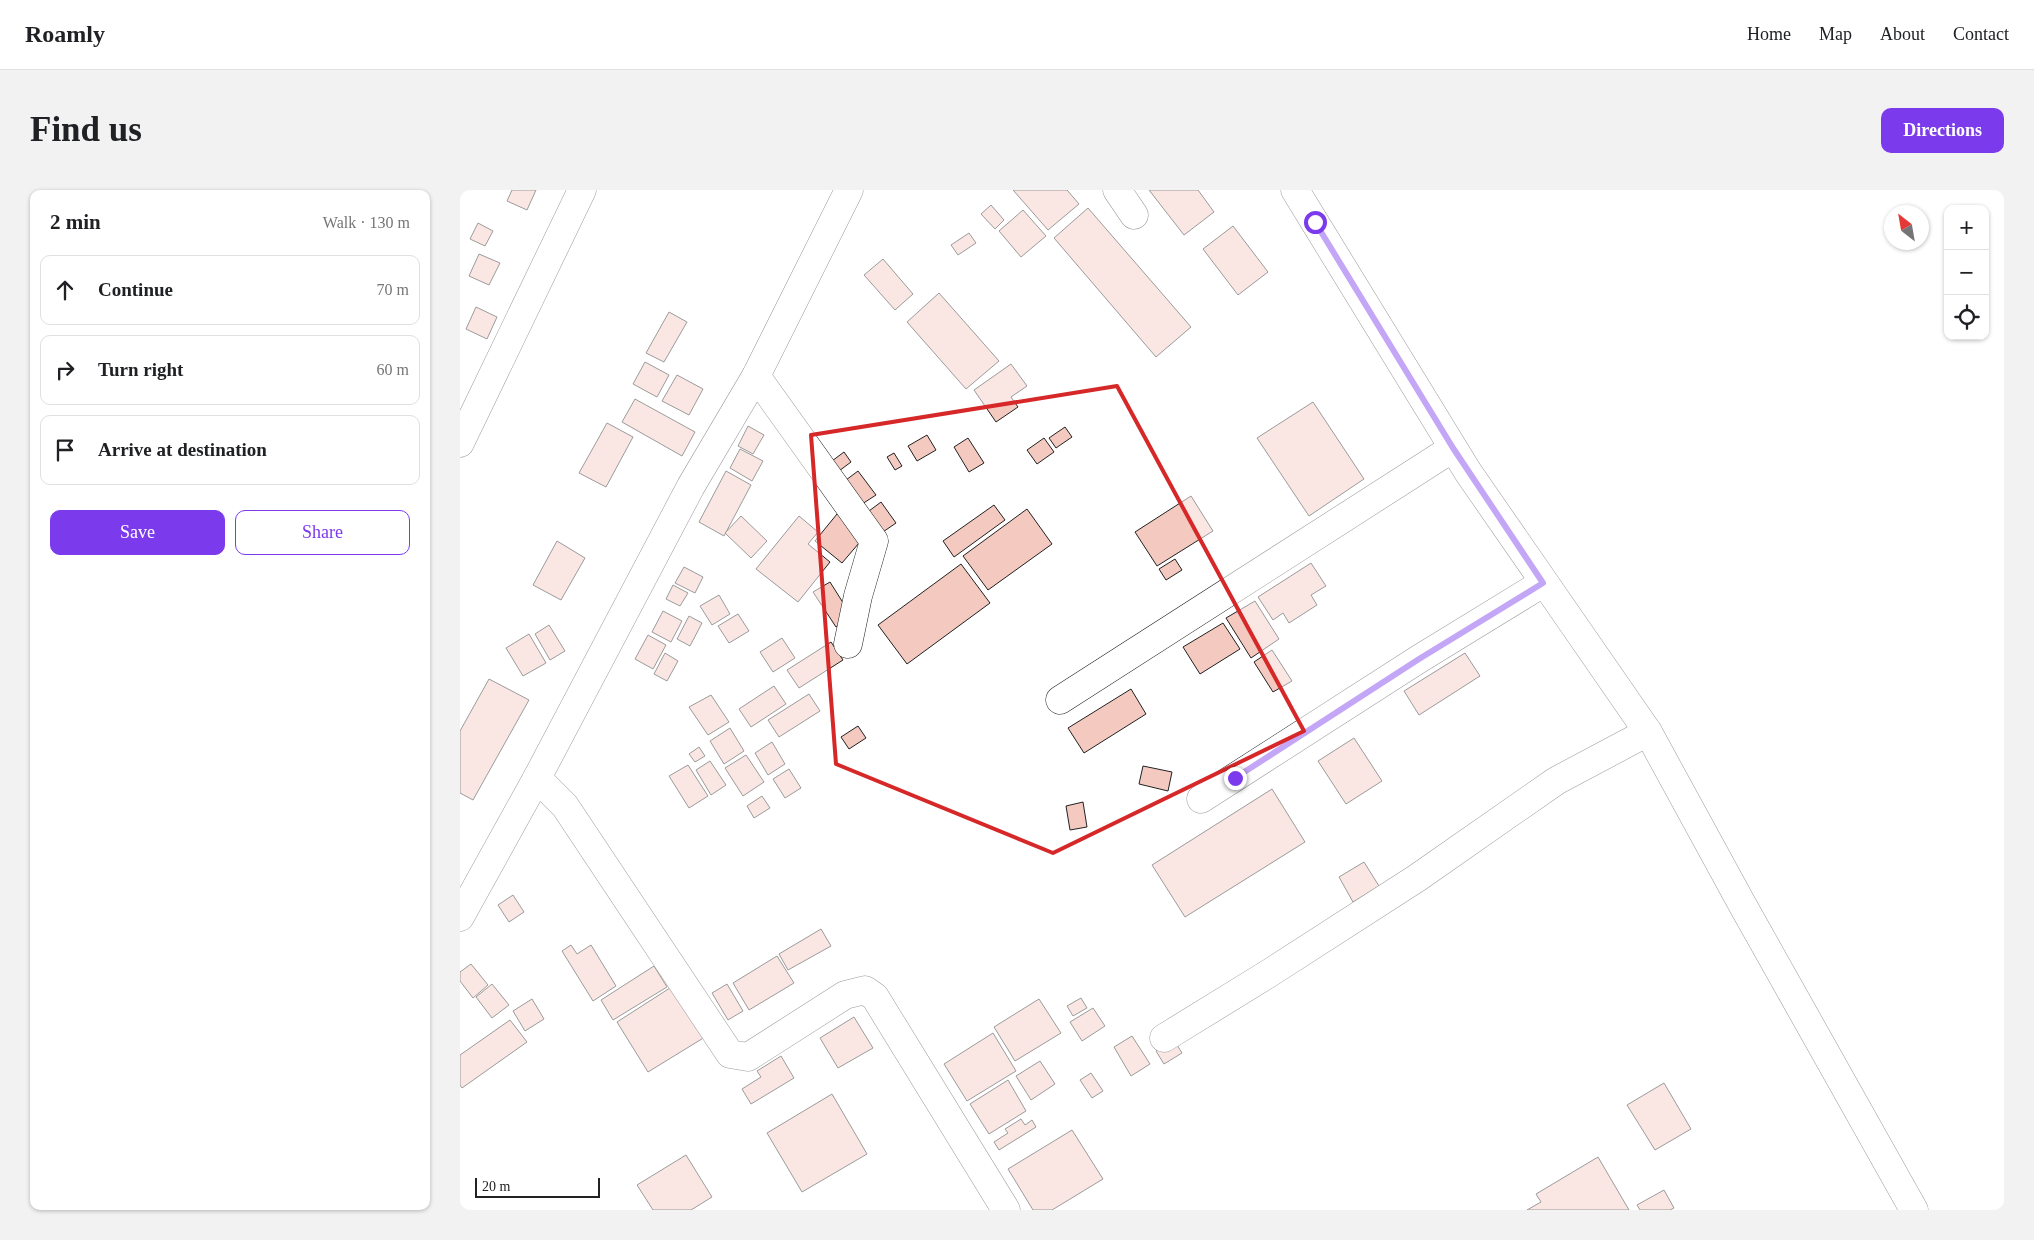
<!DOCTYPE html>
<html lang="en">
<head>
<meta charset="utf-8">
<style>
	:root { --surface:#fff; --page:#f2f2f2; --text:#202124; --muted:#757577; --line:#e0e0e0; --accent:#7c3aed }
	body { margin:0; font-family:Georgia,serif; background:var(--page); color:var(--text) }
	.controls { position:absolute; right:15px; top:15px; display:grid; overflow:hidden; border-radius:10px; box-shadow:0 1px 4px #0004 }
	.controls button { width:45px; height:45px; display:grid; place-items:center; padding:0; border:0; border-bottom:1px solid var(--line); background:var(--surface); color:var(--text); font:25px sans-serif }
	.compass { position:absolute; left:1424px; top:15px; width:45px; height:45px; border-radius:50%; background:var(--surface); box-shadow:0 1px 4px #0004; rotate:329deg }
	.scale { position:absolute; left:15px; bottom:12px; width:125px; box-sizing:border-box; padding-left:5px; border:2px solid #222; border-top:0; font-size:14px; line-height:18px; white-space:nowrap; color:#222; -webkit-text-stroke:4px #fff; paint-order:stroke }
	.stop { position:absolute; width:15px; height:15px; margin:-11px; border:4px solid #7c3aed; border-radius:50%; background:#fff }
	.stop.end { background:#7c3aed; border-color:#fff; box-shadow:0 1px 5px #0008 }
	.list { margin:0; padding:0; list-style:none }
	h2 { display:flex; justify-content:space-between; align-items:center; height:65px; margin:0; padding:0 20px; font-size:21px }
	h2 small { font-size:16px; font-weight:400; color:var(--muted) }
	.list li { display:grid; grid-template-columns:32px 1fr auto; gap:15px; align-items:center; box-sizing:border-box; height:70px; margin:0 10px 10px; padding:0 10px; border:1px solid var(--line); border-radius:10px }
	.list b { display:block; font-size:19px; white-space:nowrap }
	.list em { font-size:16px; font-style:normal; color:var(--muted) }
	.actions { display:flex; gap:10px; padding:15px 20px }
	.actions a { flex:1; padding:11px 0; border:1px solid var(--accent); border-radius:10px; text-align:center; font-size:18px; color:var(--accent) }
	.actions .main { background:var(--accent); color:#fff }
	.icon { flex:none; width:28px; height:28px; fill:none; stroke:currentColor; stroke-width:2; stroke-linecap:round; stroke-linejoin:round }
	.map { position:relative; flex:none; width:1544px; height:1020px; overflow:hidden; border-radius:10px }
	header { display:flex; align-items:center; gap:30px; box-sizing:border-box; height:70px; padding:0 25px; background:var(--surface); border-bottom:1px solid var(--line) }
	header strong { font-size:24px }
	nav { display:flex; gap:28px; margin-inline-start:auto; font-size:18px }
	.intro { display:flex; align-items:center; justify-content:space-between; box-sizing:border-box; height:120px; padding:0 30px }
	h1 { margin:0; font-size:35px }
	.button { padding:12px 22px; border-radius:10px; background:var(--accent); color:#fff; font-size:18px; font-weight:700 }
	main { display:flex; gap:30px; padding:0 30px }
	aside { flex:1; background:var(--surface); border-radius:10px; box-shadow:0 1px 4px #0004 }
	.map>svg:first-child { display:block }
</style>
</head>
<body>
<header>
<strong>Roamly</strong>
<nav><a>Home</a><a>Map</a><a>About</a><a>Contact</a></nav>
</header>
<div class="intro"><h1>Find us</h1><a class="button">Directions</a></div>
<main>
<aside>
<h2>2 min<small>Walk · 130 m</small></h2>
<ul class="list">
<li><svg class="icon" aria-label="ahead" viewBox="0 0 24 24"><path d="M12 20V5M6 11l6-6 6 6"/></svg><div><b>Continue</b></div><em>70 m</em></li>
<li><svg class="icon" aria-label="right" viewBox="0 0 24 24"><path d="M7 20v-9h11M14 6l5 5-5 5"/></svg><div><b>Turn right</b></div><em>60 m</em></li>
<li><svg class="icon" aria-label="arrive" viewBox="0 0 24 24"><path d="M6 21V4h12l-3 4 3 4H6"/></svg><div><b>Arrive at destination</b></div></li>
</ul>
<div class="actions"><a class="main">Save</a><a>Share</a></div>
</aside>
<div class="map">
<svg width="1544" height="1020" viewBox="0 0 1544 1020">
	<rect width="100%" height="100%" fill="#fff"/>
	<g fill="#f3c9c0" stroke="#222">
		<polygon points="52,0 76,0 67,20 47,11"/>
		<polygon points="553,0 607,0 619,14 588,40"/>
		<polygon points="689,0 738,0 754,22 724,45"/>
		<polygon points="531,15 544,30 535,39 521,24"/>
		<polygon points="628,18 731,137 696,167 594,48"/>
		<polygon points="563,20 586,46 561,67 539,41"/>
		<polygon points="18,33 33,41 25,56 10,49"/>
		<polygon points="773,36 808,82 778,105 743,59"/>
		<polygon points="509,43 516,53 498,65 491,55"/>
		<polygon points="19,64 40,73 29,95 9,86"/>
		<polygon points="423,69 453,104 435,120 404,85"/>
		<polygon points="479,103 539,171 506,199 447,132"/>
		<polygon points="16,117 37,127 27,149 6,139"/>
		<polygon points="209,122 227,132 204,172 186,163"/>
		<polygon points="185,172 209,185 197,207 173,194"/>
		<polygon points="551,174 567,196 551,207 558,217 536,232 514,200"/>
		<polygon points="217,185 243,199 229,225 202,211"/>
		<polygon points="175,209 235,242 222,266 162,232"/>
		<polygon points="853,212 904,289 849,326 797,248"/>
		<polygon points="147,233 173,247 146,297 119,283"/>
		<polygon points="288,236 304,245 293,264 278,256"/>
		<polygon points="605,237 612,247 596,258 589,248"/>
		<polygon points="467,245 476,260 457,271 448,256"/>
		<polygon points="508,248 524,273 509,282 494,257"/>
		<polygon points="584,248 594,262 577,274 567,260"/>
		<polygon points="280,259 303,271 292,291 270,278"/>
		<polygon points="384,262 391,272 375,284 368,274"/>
		<polygon points="434,263 442,276 435,280 427,267"/>
		<polygon points="266,281 291,295 264,346 239,332"/>
		<polygon points="398,281 416,305 399,316 382,293"/>
		<polygon points="731,306 753,341 697,376 675,342"/>
		<polygon points="421,312 436,333 420,344 405,324"/>
		<polygon points="534,315 545,330 494,367 483,351"/>
		<polygon points="567,319 592,354 528,400 503,366"/>
		<polygon points="377,324 405,346 382,373 355,351"/>
		<polygon points="281,326 307,351 291,368 265,343"/>
		<polygon points="339,326 358,342 348,354 370,372 338,412 296,379"/>
		<polygon points="97,351 125,368 101,410 73,395"/>
		<polygon points="715,369 722,380 706,390 699,379"/>
		<polygon points="851,373 866,396 851,405 857,415 829,433 823,423 813,430 798,407"/>
		<polygon points="501,374 530,413 447,474 418,435"/>
		<polygon points="224,377 243,387 235,403 215,393"/>
		<polygon points="370,392 392,427 376,437 353,402"/>
		<polygon points="213,395 228,403 220,416 206,409"/>
		<polygon points="259,405 270,424 252,435 240,416"/>
		<polygon points="795,411 819,449 791,468 766,428"/>
		<polygon points="203,421 222,431 211,452 192,442"/>
		<polygon points="278,424 289,441 269,453 258,436"/>
		<polygon points="229,426 242,433 230,456 217,449"/>
		<polygon points="763,433 780,459 740,484 723,457"/>
		<polygon points="89,435 105,461 90,470 75,444"/>
		<polygon points="69,444 86,473 63,486 46,458"/>
		<polygon points="188,445 206,455 193,479 175,469"/>
		<polygon points="322,448 335,468 313,482 300,462"/>
		<polygon points="371,452 383,470 339,498 327,480"/>
		<polygon points="812,460 832,491 813,502 794,472"/>
		<polygon points="205,463 218,471 207,491 194,484"/>
		<polygon points="1005,463 1020,486 959,525 944,501"/>
		<polygon points="29,489 69,510 13,610 0,603 0,541"/>
		<polygon points="314,496 326,514 291,537 279,519"/>
		<polygon points="671,499 686,524 624,563 608,538"/>
		<polygon points="349,504 360,521 319,547 308,530"/>
		<polygon points="251,505 269,532 248,545 229,517"/>
		<polygon points="398,536 406,548 389,559 381,547"/>
		<polygon points="270,538 284,561 264,574 250,551"/>
		<polygon points="894,548 922,591 886,614 858,571"/>
		<polygon points="312,552 325,574 308,585 295,563"/>
		<polygon points="239,557 245,566 235,572 229,564"/>
		<polygon points="286,565 304,592 283,606 265,578"/>
		<polygon points="250,571 266,595 251,605 236,580"/>
		<polygon points="228,575 248,606 229,618 209,586"/>
		<polygon points="683,576 712,582 708,601 679,594"/>
		<polygon points="329,579 341,598 325,608 313,589"/>
		<polygon points="812,599 845,652 725,727 692,675"/>
		<polygon points="302,606 310,618 294,628 287,616"/>
		<polygon points="623,612 627,637 610,640 606,616"/>
		<polygon points="904,672 919,696 893,712 879,687"/>
		<polygon points="53,705 64,722 49,732 38,715"/>
		<polygon points="361,739 371,756 328,780 319,764"/>
		<polygon points="111,755 117,764 131,755 156,796 133,811 102,761"/>
		<polygon points="317,766 334,793 289,820 273,793"/>
		<polygon points="11,774 28,795 13,808 0,791 0,782"/>
		<polygon points="194,776 207,797 153,830 141,810"/>
		<polygon points="32,794 49,815 32,828 16,807"/>
		<polygon points="267,794 283,821 268,830 252,803"/>
		<polygon points="213,796 245,847 188,882 157,832"/>
		<polygon points="621,808 627,818 613,826 607,816"/>
		<polygon points="72,809 84,829 65,841 53,821"/>
		<polygon points="579,809 601,843 555,871 534,837"/>
		<polygon points="633,818 645,836 622,851 610,832"/>
		<polygon points="394,827 413,858 378,878 360,848"/>
		<polygon points="50,830 67,852 2,898 0,895 0,865"/>
		<polygon points="533,843 556,881 507,911 484,874"/>
		<polygon points="672,846 690,874 671,886 654,857"/>
		<polygon points="714,850 722,863 704,874 696,861"/>
		<polygon points="321,866 334,888 291,914 282,899 301,887 297,881"/>
		<polygon points="580,871 595,894 571,910 556,886"/>
		<polygon points="631,883 643,901 632,908 620,890"/>
		<polygon points="548,890 566,921 529,944 510,914"/>
		<polygon points="1204,893 1231,939 1195,960 1167,915"/>
		<polygon points="372,904 407,964 342,1002 307,943"/>
		<polygon points="561,929 565,935 572,930 576,937 539,960 534,952 548,943 545,939"/>
		<polygon points="612,940 643,989 592,1020 573,1020 548,979"/>
		<polygon points="226,965 252,1007 231,1020 193,1020 177,995"/>
		<polygon points="1138,967 1169,1020 1067,1020 1081,1012 1076,1004"/>
		<polygon points="1204,1000 1214,1018 1210,1020 1180,1020 1177,1015"/>
	</g>
	<g fill="none" stroke-linecap="round" stroke-linejoin="round">
		<defs>
			<g id="street">
				<polyline points="657,0 674,25"/>
				<polyline points="835,0 1008,282 1188,542 1282,714 1454,1020"/>
				<polyline points="296,186 414,351 398,406 388,454"/>
				<polyline points="0,253 122,0"/>
				<polyline points="600,510 993,258"/>
				<polyline points="77,588 105,616 270,864 288,867 385,805 405,800 415,807 546,1020"/>
				<polyline points="741,609 959,469 1083,393"/>
				<polyline points="0,727 77,588 231,296 296,186 389,0"/>
				<polyline points="704,848 808,784 957,688 1096,591 1188,542"/>
			</g>
		</defs>
		<use href="#street" stroke="#222" stroke-width="29"/>
		<use href="#street" stroke="#fff" stroke-width="28"/>
	</g>
	<g fill="none" stroke-linecap="round" stroke-linejoin="round">
		<polyline stroke="#7c3aed" stroke-width="6" points="775,588 959,469 1083,393 993,258 855,32"/>
	</g>
	<path d="M0 0H1544V1020H0ZM657,196L844,541L593,663L376,574L351,245Z" fill="#fff" fill-opacity=".55" fill-rule="evenodd"/>
	<path fill="none" stroke="#d62828" stroke-width="4" stroke-linejoin="round" d="M657,196L844,541L593,663L376,574L351,245Z"/>
</svg>
<div class="controls">
<button>+</button>
<button>−</button>
<button><svg class="icon" aria-label="locate" viewBox="0 0 24 24"><circle cx="12" cy="12" r="6"/><path d="M12 2v4M12 18v4M2 12h4M18 12h4"/></svg></button>
</div>
<svg class="compass" viewBox="-18 -18 36 36"><path d="M0-13l5 13h-10z" fill="#e53935"/><path d="M0 13l5-13h-10z" fill="#757577"/></svg>
<div class="scale">20 m</div>
<div class="stop" style="left:855px;top:32px"></div>
<div class="stop end" style="left:775px;top:588px"></div>
</div>
</main>
</body>
</html>
